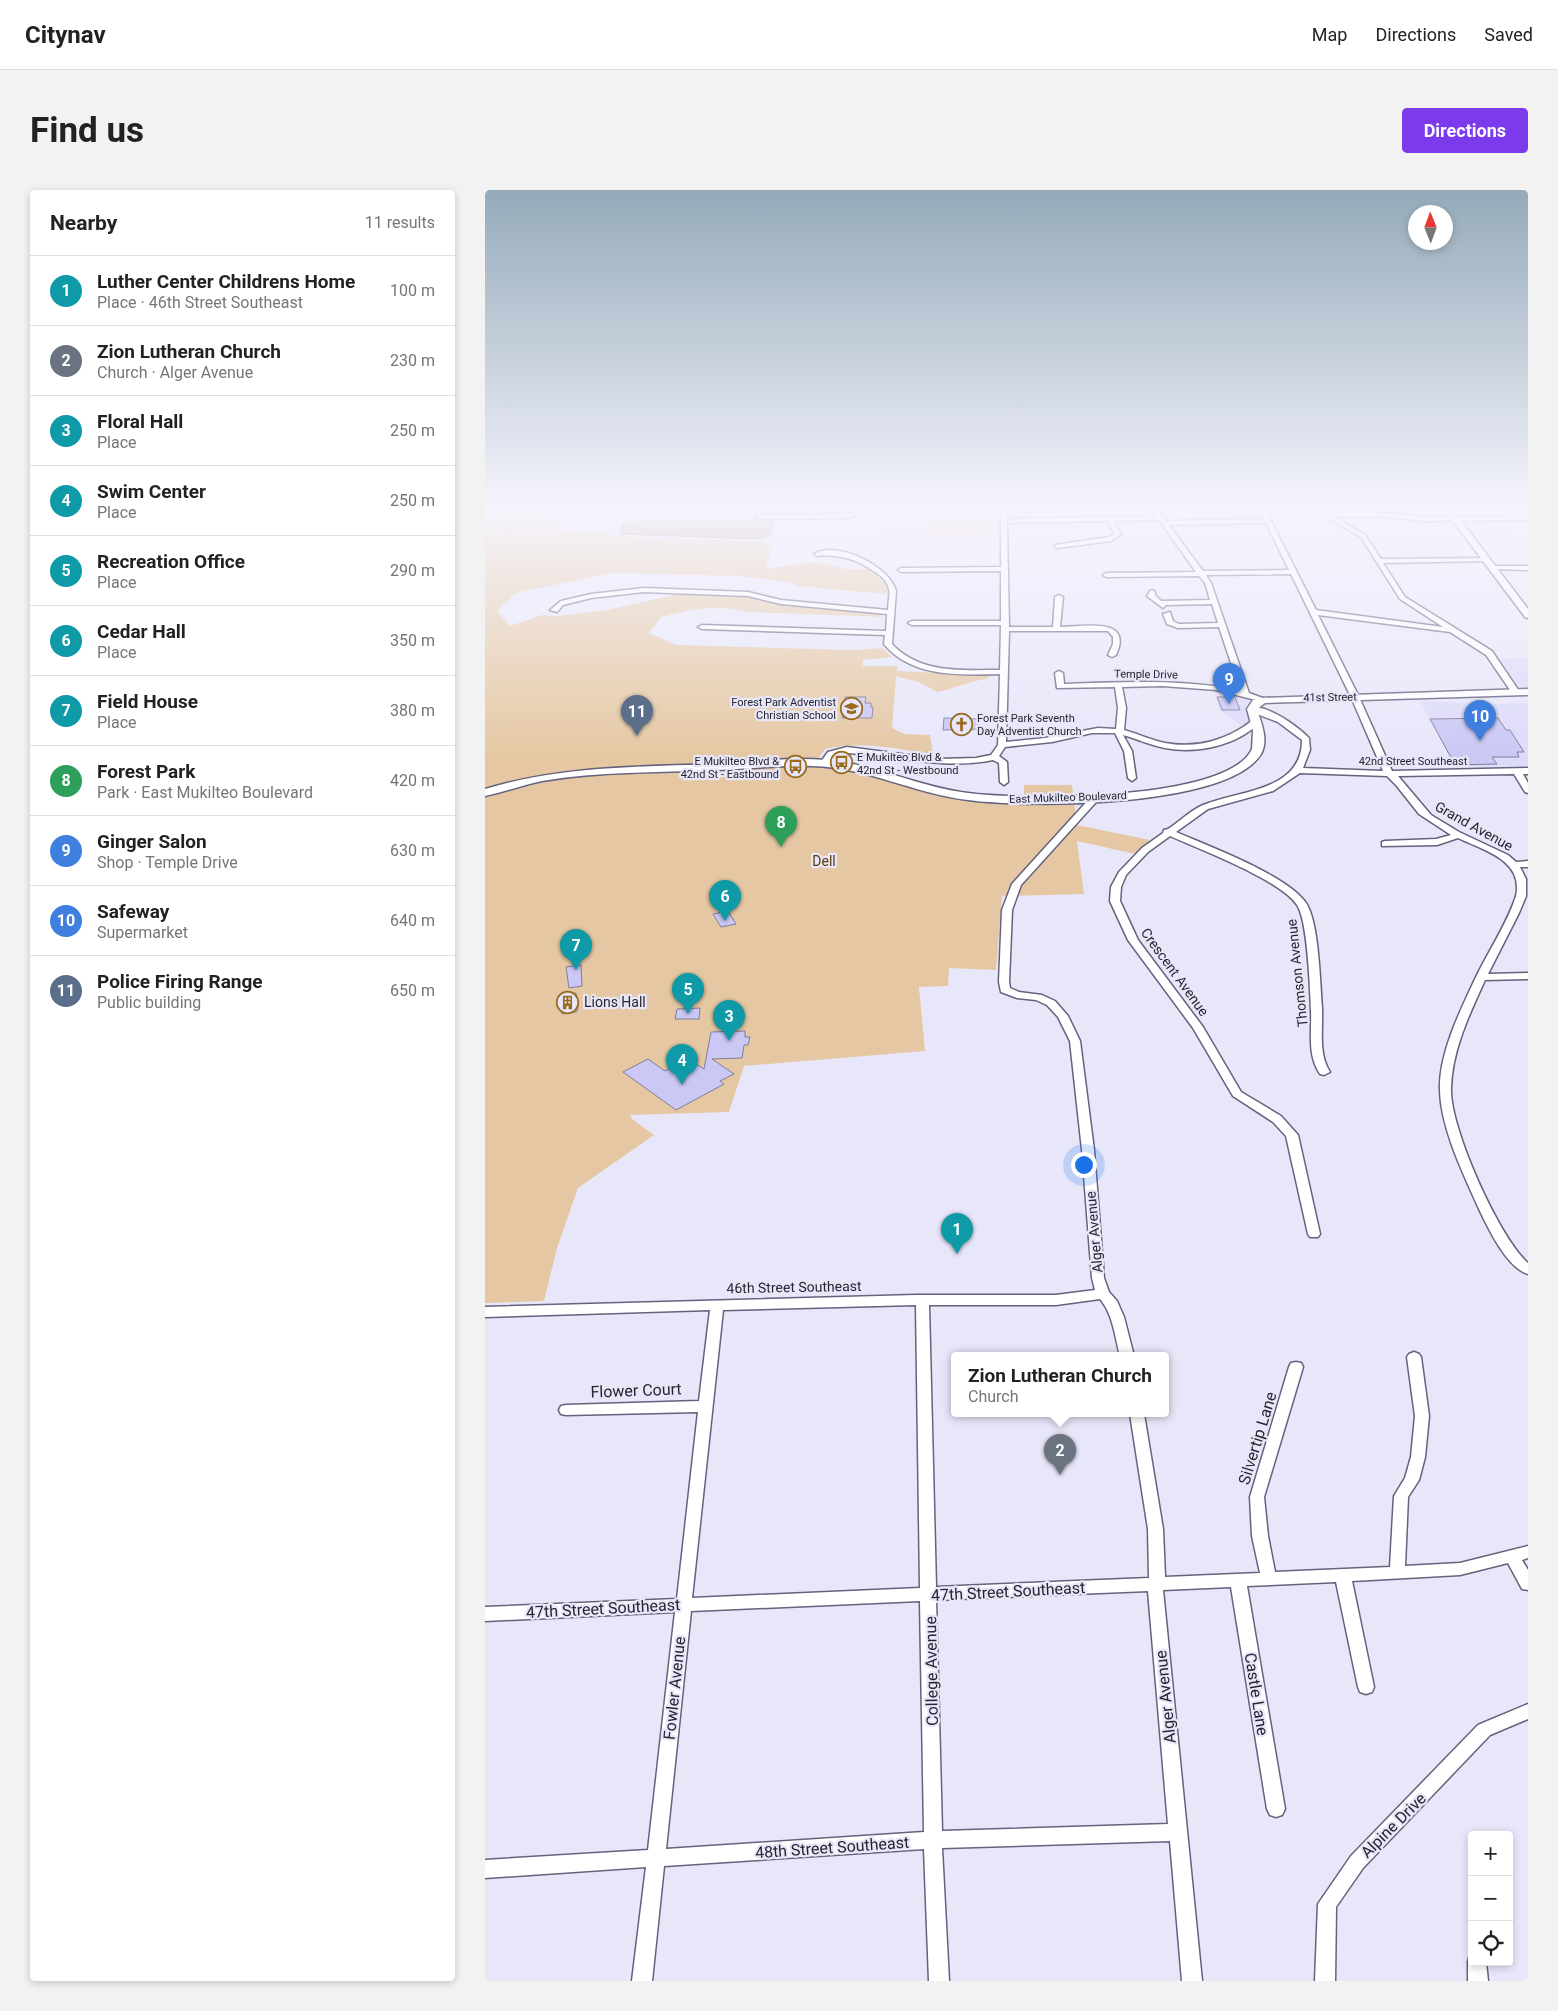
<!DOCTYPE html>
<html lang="en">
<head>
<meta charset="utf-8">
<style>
	:root { --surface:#fff; --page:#f2f2f2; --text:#222; --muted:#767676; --line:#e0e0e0; --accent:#7c3aed }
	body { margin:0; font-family:Roboto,sans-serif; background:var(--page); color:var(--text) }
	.controls { position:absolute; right:15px; bottom:15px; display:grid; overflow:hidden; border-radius:5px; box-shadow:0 2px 8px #0003 }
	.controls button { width:45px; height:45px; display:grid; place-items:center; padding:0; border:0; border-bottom:1px solid var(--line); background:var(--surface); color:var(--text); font:25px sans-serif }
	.compass { position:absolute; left:923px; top:15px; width:45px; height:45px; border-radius:50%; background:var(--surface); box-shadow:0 2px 8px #0003; rotate:359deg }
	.you { position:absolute; left:598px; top:974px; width:18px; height:18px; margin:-12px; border:4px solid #fff; border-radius:50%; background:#1a73e8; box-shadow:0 0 0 8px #1a73e833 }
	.badge { display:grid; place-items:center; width:32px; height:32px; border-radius:50%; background:var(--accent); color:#fff; font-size:16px; font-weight:700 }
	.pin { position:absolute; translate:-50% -41px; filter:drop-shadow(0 1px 2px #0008) }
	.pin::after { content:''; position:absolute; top:26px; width:18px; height:15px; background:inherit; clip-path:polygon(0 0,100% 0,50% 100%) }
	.popup { position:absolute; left:466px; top:1162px; width:218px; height:65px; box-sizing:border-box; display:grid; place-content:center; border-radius:5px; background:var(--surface); filter:drop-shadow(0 1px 4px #0005); font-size:16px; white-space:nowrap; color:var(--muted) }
	.popup b { font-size:19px; color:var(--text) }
	.popup::after { content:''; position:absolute; left:50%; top:100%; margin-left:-10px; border:10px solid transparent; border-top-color:var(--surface) }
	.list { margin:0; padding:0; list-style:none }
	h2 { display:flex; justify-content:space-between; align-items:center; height:65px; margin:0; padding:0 20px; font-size:21px }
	h2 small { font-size:16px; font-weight:400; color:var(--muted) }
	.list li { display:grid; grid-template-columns:32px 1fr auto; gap:15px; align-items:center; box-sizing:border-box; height:70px; padding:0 20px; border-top:1px solid var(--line) }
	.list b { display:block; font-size:19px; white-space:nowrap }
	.list p { margin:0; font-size:16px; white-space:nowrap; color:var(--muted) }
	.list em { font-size:16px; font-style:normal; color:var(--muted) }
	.icon { flex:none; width:28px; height:28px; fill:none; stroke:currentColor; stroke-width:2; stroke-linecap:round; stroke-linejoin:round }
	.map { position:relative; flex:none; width:1043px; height:1791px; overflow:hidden; border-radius:5px }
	header { display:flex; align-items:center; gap:30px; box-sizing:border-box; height:70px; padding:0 25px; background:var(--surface); border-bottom:1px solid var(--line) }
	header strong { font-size:24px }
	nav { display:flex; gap:28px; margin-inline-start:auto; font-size:18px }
	.intro { display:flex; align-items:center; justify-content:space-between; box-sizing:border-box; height:120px; padding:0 30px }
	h1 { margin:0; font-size:35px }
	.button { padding:12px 22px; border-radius:5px; background:var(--accent); color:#fff; font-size:18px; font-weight:700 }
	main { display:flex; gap:30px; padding:0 30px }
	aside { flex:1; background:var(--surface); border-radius:5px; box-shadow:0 2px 8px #0003 }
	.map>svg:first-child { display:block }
</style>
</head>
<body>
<header>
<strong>Citynav</strong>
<nav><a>Map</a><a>Directions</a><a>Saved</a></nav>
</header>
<div class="intro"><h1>Find us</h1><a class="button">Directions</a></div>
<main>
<aside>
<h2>Nearby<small>11 results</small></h2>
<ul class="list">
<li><span class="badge" style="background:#0f9aa8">1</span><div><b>Luther Center Childrens Home</b><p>Place · 46th Street Southeast</p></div><em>100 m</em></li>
<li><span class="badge" style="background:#6b7280">2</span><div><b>Zion Lutheran Church</b><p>Church · Alger Avenue</p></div><em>230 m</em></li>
<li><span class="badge" style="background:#0f9aa8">3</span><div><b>Floral Hall</b><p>Place</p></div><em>250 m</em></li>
<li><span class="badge" style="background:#0f9aa8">4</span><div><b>Swim Center</b><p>Place</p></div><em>250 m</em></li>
<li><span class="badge" style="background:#0f9aa8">5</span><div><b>Recreation Office</b><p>Place</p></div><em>290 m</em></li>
<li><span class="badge" style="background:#0f9aa8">6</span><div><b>Cedar Hall</b><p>Place</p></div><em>350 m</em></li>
<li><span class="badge" style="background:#0f9aa8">7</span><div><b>Field House</b><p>Place</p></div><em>380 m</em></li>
<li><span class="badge" style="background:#2e9e5b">8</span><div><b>Forest Park</b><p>Park · East Mukilteo Boulevard</p></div><em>420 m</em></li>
<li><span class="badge" style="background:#3f7fe0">9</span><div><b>Ginger Salon</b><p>Shop · Temple Drive</p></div><em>630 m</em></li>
<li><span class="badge" style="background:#3f7fe0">10</span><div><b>Safeway</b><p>Supermarket</p></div><em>640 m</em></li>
<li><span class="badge" style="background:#5c6f8a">11</span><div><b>Police Firing Range</b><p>Public building</p></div><em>650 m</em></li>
</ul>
</aside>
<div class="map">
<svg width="1043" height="1791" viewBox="0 0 1043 1791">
	<rect width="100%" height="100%" fill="#e8e7fa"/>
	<g fill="#dddbfa">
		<polygon points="387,315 512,315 512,326 507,326 507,343 390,344 392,326 386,326"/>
		<polygon points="973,315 1012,315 1020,325 981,325"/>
		<polygon points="1021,330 1028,342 993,343 985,332"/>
		<polygon points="1043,468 1043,498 1041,498 1032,495 1016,469"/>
		<polygon points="737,505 758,505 765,509 761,517 765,532 758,537 736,521 731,507"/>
		<polygon points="935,511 1005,514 1043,513 1043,576 971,577"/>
	</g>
	<g fill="#e5c8a3">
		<path d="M0,315H115L89,322L56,325L55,327H84L75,330L68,340L117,342L130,346L288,352L281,379L326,372L344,374L360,379H383L401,394L402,404L313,396L303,392L256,386L127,383L31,403L12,421L25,436L57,425L72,426L123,420L193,404L254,406L301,415L395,425L400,427L263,422C232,414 206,419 176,427L164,443L191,455L370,460L397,458L407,467L378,470V476H412V481L505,485L502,489C483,491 469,499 452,502L434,492L411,486L407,538L420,544L445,545L448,564C412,559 375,550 340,559L332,570L382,581L404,591L449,605L493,611L539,613V595H587L592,635L665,650L650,664L592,651L599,704L517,706L511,780L464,778L463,796L434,797L440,861L259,876L244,922L145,925L147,929L169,945L93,998L72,1058L59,1111L0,1113Z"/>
		<polygon points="445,326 504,328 504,344 443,344"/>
	</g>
	<polygon fill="#b89a73" stroke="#8c775f" points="279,330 289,333 286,345 271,349 135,344 138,334 145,331"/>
	<g fill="#cbc8f6" stroke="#7f7d99">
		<polygon points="360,507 381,507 380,513 386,513 386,517 388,517 387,528 357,528"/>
		<polygon points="732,507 750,507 755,520 737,520"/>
		<polygon points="459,528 494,529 494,539 458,540"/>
		<polygon points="1013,528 1021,540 1025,540 1039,562 1032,562 1034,567 1007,567 1012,574 970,575 945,529"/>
		<polygon points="243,721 251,734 236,737 228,724"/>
		<polygon points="96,775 97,796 84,798 81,777"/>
		<polygon points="91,803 93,819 91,822 77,824 75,805"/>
		<polygon points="215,818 214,829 190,829 192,819"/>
		<polygon points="260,841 260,847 265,847 263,855 259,855 257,868 227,869 249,884 235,891 239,894 191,920 138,882 163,869 180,881 203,869 219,879 226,842"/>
	</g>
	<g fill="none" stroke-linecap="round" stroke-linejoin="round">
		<defs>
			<g id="minor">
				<polygon points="378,315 384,315 379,323 363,328 273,329 270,327 273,325 363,324 375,321"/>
				<path d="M516,315H522V329L671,326L663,315H669L681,331L779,329L772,315H778L831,420L958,437L915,409L876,347L838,325L796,315H809L840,322H890L938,327L1043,326V330L938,331L890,326H848L880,345L896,369L1003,368L1004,369L1001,371L898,373L920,407L1007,461L1034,501L1033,503H1027L1001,465L965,442L833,425L874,507L907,581L1043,578V584H1038L1043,593V603L1040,602L1029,584L913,586L946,625L974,642L1023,665L1031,672L1043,671V677H1035L1041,689V706L1034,723L1003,784L1043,783V789L1000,790C985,823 967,860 966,898C964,936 1014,1048 1043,1073V1084C1022,1078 1003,1038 994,1019C979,985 956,939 955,901C953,865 976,819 991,787C1004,760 1022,734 1031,706C1039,670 998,660 973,648L952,655L897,656V652L900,651L951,649L966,645L934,624L911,595L902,586L815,583L788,601L723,619L691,642C723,656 802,685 821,713C834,732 835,794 837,818C838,839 833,864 845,882L839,885L835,884C822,865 827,843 826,821C825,799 823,731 812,715C796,690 714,659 685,646L663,662L641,685L636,697L635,711L653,750L718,837L756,902L796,926L813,945L835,1044L833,1047H825L823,1044L801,946L788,932L748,906L708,838L643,750L625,711L626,697L634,682L657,658L678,643L679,640L683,639C694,632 706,620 718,615C753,600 817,602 817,550L793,532L764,521V517C783,515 811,535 824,548L825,560L818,578L898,581L866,507L806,384L721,385L726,393L764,503L783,510L779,512L731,500L678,496L637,497L641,518L639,540C653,544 666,550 680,553C712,559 743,550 768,530L775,532C752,556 711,564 680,558C665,555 652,549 638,545L647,561L651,588L647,591L643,588L639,561L630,543H607L567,552L520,557L514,566L522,572L523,592L519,595L515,592L514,573L508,570C459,580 411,566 362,563L349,566L342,575H336L335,573L343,562L362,557L454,569L491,568L506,565L513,555L515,484C475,485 427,488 399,454L400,445L217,439L213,437L217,435L401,441L402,424L296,414L263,406L159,402L106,408L78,415L72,422L65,420L76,411L106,404L159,398L263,402L296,410L403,420C403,412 406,403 403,396C401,390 396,386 390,382C371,369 355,364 332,366L329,364C351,350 405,376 411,401L407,454C435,484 477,480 515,480L516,435H427L423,433L427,431H516V381L416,382L413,380L416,378L516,377ZM674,330L711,382L621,383L618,385L621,387L714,386L720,393L725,410L676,411L670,405V402L667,400L665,401L662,406L678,418L681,415L727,414L733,433L694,434L688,431L685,422L678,424L682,434L693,438L734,437L755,500C696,489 638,492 579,494L578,483L574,481L570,483L572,498L630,497L633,518L631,539L613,538L560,548L521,552L524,441H623L628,447V454L623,465L627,467L631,465C649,426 598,437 575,437L578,407L574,405L570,407L568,437H524L522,333L623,331L629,343L624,347L570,355V357L572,358L626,351L636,344L629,331ZM781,333L804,380L718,381L684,335Z"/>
				<polygon points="1008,376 1043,376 1043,380 1006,379 1005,378"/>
				<path d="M609,606L612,607V611L536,695L527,720L524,792L525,798L534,802L557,805L570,811L583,826L595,851L609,960L619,1088L624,1102L632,1111L639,1127L649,1166H635C630,1147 628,1124 615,1109L571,1115H444L451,1397L664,1388L663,1339L645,1224H659L678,1339L680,1387L775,1383L767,1346L765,1307L804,1177L806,1173L811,1172L816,1173L818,1177L779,1307L783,1346L790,1382L905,1377L909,1306L920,1288L926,1267L930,1226L922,1167L924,1164L929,1162L934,1164L936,1167L944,1226L940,1267L934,1290L923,1307L920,1376L975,1373L1043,1356V1368L1037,1370L1043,1380V1400L1037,1399L1023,1373L975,1385L867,1391L889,1497L887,1502L881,1504L875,1502L873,1497L851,1392L762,1396L800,1619L797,1625L791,1627L785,1625L782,1619L746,1397L678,1400L717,1791H697L685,1651L457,1658L464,1791H444L439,1659L179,1676L167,1791H147L161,1677L0,1688V1670L163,1660L190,1422L0,1431V1417L192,1409L213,1222L81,1225L76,1224L74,1220L76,1216L81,1215L214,1211L225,1120L0,1127V1117L431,1105H571L610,1100L607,1088L597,960L585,851L573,827L562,815L551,810L532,808L516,802L514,792L517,720L527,694L606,607ZM431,1115L435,1398L207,1408L238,1120ZM663,1401L683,1634L457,1641L451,1410ZM435,1411L439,1642L181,1659L206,1421Z"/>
				<polygon points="1043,1514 1043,1529 1005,1545 878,1678 851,1717 850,1791 830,1791 833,1714 866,1666 993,1535"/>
				<polygon points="985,1765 987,1765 987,1772 1001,1772 1003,1791 983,1791 983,1772"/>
			</g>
			<g id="major">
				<polygon points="956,315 964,315 1043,419 1043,428 1040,427"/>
				<path d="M1043,499V505L780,513L772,519C776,533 784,550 776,564C743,618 541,618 483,610C430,604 381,577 327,576C294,575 262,579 230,580C172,583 114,581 57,591C38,595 19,602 0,606V599C76,576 152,577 230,574C267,572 304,567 341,570C390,574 434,597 483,603C534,610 743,612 767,559L768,541L762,519L768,510L775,508Z"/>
			</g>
		</defs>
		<use href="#minor" stroke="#64627d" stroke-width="3"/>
		<use href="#major" stroke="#64627d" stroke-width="3"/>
		<use href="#minor" fill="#fff" fill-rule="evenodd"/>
		<use href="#major" fill="#fff" fill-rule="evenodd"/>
	</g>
	<linearGradient id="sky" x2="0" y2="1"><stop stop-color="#95aab9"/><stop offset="0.56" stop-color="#f5f4fd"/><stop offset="1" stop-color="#f5f4fd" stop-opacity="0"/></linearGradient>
	<rect width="1043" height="566" fill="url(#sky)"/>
	<defs>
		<symbol id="school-ring" viewBox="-11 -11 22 22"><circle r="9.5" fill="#e8e7fa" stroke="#9a6a1d" stroke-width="1.5"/><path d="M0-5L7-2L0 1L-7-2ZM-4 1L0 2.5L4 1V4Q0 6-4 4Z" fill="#9a6a1d"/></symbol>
		<symbol id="church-ring" viewBox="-11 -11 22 22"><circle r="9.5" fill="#e8e7fa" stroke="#9a6a1d" stroke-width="1.5"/><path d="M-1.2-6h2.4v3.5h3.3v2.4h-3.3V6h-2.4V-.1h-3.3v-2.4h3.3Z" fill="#9a6a1d"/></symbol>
		<symbol id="bus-ring" viewBox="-11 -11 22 22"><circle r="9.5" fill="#e8e7fa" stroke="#9a6a1d" stroke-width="1.5"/><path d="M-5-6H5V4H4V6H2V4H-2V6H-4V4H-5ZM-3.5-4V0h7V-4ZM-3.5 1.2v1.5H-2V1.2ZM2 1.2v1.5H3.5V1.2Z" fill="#9a6a1d"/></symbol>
		<symbol id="building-ring" viewBox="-11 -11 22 22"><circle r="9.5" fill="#e8e7fa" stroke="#9a6a1d" stroke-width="1.5"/><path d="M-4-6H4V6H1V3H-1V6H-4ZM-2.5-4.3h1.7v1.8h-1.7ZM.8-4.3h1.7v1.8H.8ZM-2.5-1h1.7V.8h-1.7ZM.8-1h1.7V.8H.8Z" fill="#9a6a1d"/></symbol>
	</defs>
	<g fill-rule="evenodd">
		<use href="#school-ring" x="354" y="506" width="25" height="25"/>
		<use href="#church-ring" x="464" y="522" width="25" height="25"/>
		<use href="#bus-ring" x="344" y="560" width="25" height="25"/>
		<use href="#bus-ring" x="298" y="564" width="25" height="25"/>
		<use href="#building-ring" x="70" y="800" width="25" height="25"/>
	</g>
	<g text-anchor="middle" stroke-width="4.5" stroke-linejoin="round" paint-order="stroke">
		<g font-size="11" fill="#262530" stroke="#e8e7fa">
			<text transform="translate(661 484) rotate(1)" y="4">Temple Drive</text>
			<text transform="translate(845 507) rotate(-1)" y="4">41st Street</text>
			<text x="928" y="575">42nd Street Southeast</text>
			<text transform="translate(583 607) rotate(-2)" y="4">East Mukilteo Boulevard</text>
		</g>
		<g font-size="11" fill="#262530" stroke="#e8e7fa" text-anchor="end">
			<text x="351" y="516">Forest Park Adventist<tspan x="351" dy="13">Christian School</tspan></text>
			<text x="492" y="532" text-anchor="start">Forest Park Seventh<tspan x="492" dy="13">Day Adventist Church</tspan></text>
			<text x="372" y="571" text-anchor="start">E Mukilteo Blvd &amp;<tspan x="372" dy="13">42nd St - Westbound</tspan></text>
			<text x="294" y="575">E Mukilteo Blvd &amp;<tspan x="294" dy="13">42nd St - Eastbound</tspan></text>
		</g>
		<g font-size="14" fill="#262530" stroke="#e8e7fa">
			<text transform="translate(989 636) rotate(29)" y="5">Grand Avenue</text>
			<text transform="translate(690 782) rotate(54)" y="5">Crescent Avenue</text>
			<text transform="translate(812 783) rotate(-96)" y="5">Thomson Avenue</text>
			<text transform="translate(609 1042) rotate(-95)" y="5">Alger Avenue</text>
			<text transform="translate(309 1097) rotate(-1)" y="5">46th Street Southeast</text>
		</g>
		<g font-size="14" fill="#5a3b09" stroke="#e8e7fa">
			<text x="339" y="676">Dell</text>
		</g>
		<g font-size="14" fill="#262530" stroke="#e8e7fa" text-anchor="start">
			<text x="99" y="817">Lions Hall</text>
		</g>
		<g font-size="16" fill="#262530" stroke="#e8e7fa">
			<text transform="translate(151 1200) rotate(-2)" y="6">Flower Court</text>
			<text transform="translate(772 1248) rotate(-73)" y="6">Silvertip Lane</text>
			<text transform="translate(523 1401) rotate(-3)" y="6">47th Street Southeast</text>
			<text transform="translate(118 1418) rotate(-3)" y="6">47th Street Southeast</text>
			<text transform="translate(446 1481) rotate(-91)" y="6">College Avenue</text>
			<text transform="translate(189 1498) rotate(-84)" y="6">Fowler Avenue</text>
			<text transform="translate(772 1504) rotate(81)" y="6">Castle Lane</text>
			<text transform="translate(680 1507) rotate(-96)" y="6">Alger Avenue</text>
			<text transform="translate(908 1635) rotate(-45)" y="6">Alpine Drive</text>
			<text transform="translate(347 1657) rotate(-4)" y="6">48th Street Southeast</text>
		</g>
	</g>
</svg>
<div class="controls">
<button>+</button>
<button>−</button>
<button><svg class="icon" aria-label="locate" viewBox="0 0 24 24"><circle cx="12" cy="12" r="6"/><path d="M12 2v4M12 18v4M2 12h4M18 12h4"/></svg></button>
</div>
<svg class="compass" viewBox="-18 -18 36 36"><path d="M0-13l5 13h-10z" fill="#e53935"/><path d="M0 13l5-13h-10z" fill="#767676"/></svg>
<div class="you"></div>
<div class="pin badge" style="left:472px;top:1064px;background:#0f9aa8">1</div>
<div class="pin badge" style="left:575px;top:1285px;background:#6b7280">2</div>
<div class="popup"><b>Zion Lutheran Church</b>Church</div>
<div class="pin badge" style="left:244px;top:851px;background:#0f9aa8">3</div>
<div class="pin badge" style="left:197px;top:895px;background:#0f9aa8">4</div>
<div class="pin badge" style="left:203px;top:824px;background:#0f9aa8">5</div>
<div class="pin badge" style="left:240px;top:731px;background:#0f9aa8">6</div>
<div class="pin badge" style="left:91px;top:780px;background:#0f9aa8">7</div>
<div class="pin badge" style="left:296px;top:657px;background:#2e9e5b">8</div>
<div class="pin badge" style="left:744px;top:514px;background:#3f7fe0">9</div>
<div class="pin badge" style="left:995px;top:551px;background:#3f7fe0">10</div>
<div class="pin badge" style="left:152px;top:546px;background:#5c6f8a">11</div>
</div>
</main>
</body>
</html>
